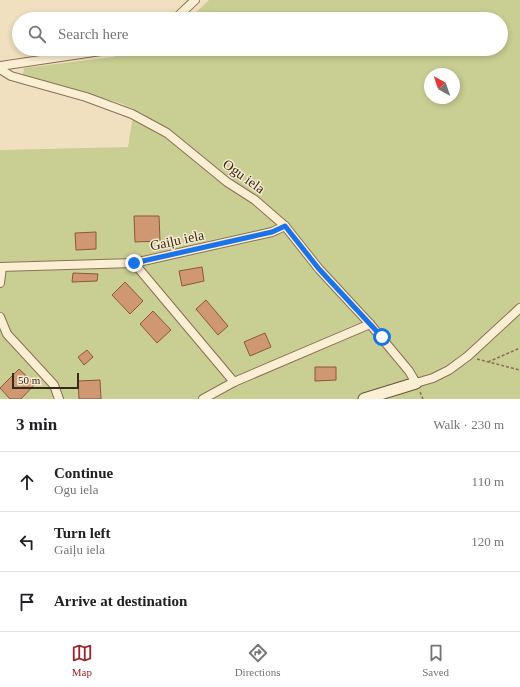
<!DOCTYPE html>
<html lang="en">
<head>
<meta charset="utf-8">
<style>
	:root { --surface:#fff; --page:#f2f2f2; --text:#202124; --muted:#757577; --line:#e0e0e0; --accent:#9c2428 }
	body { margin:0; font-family:"Times New Roman",serif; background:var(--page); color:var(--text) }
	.compass { position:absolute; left:424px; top:68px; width:36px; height:36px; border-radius:50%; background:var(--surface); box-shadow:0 2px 6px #0003; rotate:320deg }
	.scale { position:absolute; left:12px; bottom:10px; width:67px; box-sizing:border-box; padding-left:4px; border:2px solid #38291c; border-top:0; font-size:11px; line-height:14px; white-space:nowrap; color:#38291c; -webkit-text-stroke:3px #f7eacf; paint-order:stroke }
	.stop { position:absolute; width:12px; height:12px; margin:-9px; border:3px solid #1a73e8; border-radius:50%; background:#fff }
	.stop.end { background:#1a73e8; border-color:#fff; box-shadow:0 1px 4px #0008 }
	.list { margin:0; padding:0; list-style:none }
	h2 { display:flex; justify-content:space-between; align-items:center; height:52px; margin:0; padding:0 16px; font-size:17px }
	h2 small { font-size:13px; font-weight:400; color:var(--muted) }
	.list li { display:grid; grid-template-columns:26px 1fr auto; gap:12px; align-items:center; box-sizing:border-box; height:60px; padding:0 16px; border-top:1px solid var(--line) }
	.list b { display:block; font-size:15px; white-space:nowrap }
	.list p { margin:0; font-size:13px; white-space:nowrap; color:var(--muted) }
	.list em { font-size:13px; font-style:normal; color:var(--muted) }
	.icon { flex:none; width:22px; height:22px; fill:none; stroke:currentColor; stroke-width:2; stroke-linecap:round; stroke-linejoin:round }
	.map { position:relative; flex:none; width:520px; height:399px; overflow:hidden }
	.search { position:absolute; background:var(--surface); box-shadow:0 2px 6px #0003; left:12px; right:12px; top:12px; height:44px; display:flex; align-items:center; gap:10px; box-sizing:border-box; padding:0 14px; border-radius:22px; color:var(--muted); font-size:15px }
	.sheet { height:232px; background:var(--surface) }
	nav { display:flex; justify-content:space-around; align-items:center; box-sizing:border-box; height:56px; border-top:1px solid var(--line); background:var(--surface); font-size:11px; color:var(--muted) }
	nav a { display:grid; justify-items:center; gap:2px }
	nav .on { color:var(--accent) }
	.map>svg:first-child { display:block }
</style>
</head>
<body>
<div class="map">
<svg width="520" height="399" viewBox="0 0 520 399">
	<rect width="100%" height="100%" fill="#f0e0c0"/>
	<path fill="#c9ce93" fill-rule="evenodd" d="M209,0H520V399H0V150L128,147L134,109L120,103L23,75L24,68L113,57L138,49H501V19H189ZM430,74H454V98H430Z"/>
	<g fill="#d09773" stroke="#8a583b">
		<polygon points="134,216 159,216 160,241 135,242"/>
		<polygon points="96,232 96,249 76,250 75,233"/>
		<polygon points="202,267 204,281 182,286 179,271"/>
		<polygon points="73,273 98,274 97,281 72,282"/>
		<polygon points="125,282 143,301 130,314 112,295"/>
		<polygon points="206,300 228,326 218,335 196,309"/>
		<polygon points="153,311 171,330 157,343 140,324"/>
		<polygon points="265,333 271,347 250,356 244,342"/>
		<polygon points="87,350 93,357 84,365 78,357"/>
		<polygon points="315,367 336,367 336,380 315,381"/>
		<polygon points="19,369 35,384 21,399 10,399 0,388"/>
		<polygon points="100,380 101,399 79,399 78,381"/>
	</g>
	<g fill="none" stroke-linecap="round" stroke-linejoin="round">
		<defs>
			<g id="street">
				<polyline points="175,19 195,0"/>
				<polyline points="0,66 114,49"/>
				<polyline points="0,69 11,76 86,97 132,114 167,133 227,182 255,200 285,226 319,269 370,324 409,371 416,383 433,378 449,370 468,356 520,308"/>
				<polyline points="134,263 234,382"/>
				<polyline points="0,267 134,263 272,232 285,226"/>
				<polyline points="0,283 2,267"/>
				<polyline points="0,317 7,334 54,385 59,399"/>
				<polyline points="203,399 234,382 370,324"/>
			</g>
			<polyline id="secondary" points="364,399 416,383"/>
		</defs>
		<use href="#street" stroke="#8a7057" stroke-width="10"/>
		<use href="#secondary" stroke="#6b513a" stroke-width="13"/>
		<g stroke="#8a7057" stroke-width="1.5" stroke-dasharray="3 2" stroke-linecap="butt">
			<polyline points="477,359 520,370"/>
			<polyline points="488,362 520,348"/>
			<polyline points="420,392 423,399"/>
		</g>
		<use href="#street" stroke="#faeed3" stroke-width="8"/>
		<use href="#secondary" stroke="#faeed3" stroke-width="11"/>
	</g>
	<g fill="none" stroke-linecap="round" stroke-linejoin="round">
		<polyline stroke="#1a73e8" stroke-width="5" points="134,263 272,232 285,226 319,269 382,337"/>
	</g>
	<g text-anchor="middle" stroke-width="3" stroke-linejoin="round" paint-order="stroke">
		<g font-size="14" fill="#38291c" stroke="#f7eacf">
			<text transform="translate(244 176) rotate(36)" y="5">Ogu iela</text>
			<text transform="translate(177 240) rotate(-12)" y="5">Gaiļu iela</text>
		</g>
	</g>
</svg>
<svg class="compass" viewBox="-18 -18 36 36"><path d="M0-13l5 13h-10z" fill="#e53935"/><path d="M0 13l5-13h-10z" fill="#757577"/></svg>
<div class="scale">50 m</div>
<div class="stop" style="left:382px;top:337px"></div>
<div class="stop end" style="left:134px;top:263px"></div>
<div class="search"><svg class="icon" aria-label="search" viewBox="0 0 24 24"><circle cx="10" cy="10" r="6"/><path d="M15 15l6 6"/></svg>Search here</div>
</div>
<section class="sheet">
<h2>3 min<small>Walk · 230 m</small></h2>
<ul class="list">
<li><svg class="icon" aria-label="ahead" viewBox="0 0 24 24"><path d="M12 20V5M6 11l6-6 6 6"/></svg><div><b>Continue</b><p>Ogu iela</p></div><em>110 m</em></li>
<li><svg class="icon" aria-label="left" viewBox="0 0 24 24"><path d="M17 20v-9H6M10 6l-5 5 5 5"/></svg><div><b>Turn left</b><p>Gaiļu iela</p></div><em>120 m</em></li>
<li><svg class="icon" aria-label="arrive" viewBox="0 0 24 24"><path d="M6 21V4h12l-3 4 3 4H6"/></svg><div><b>Arrive at destination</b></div></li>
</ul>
</section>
<nav>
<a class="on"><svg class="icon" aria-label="map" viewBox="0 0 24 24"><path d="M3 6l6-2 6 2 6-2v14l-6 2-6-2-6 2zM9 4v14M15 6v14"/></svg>Map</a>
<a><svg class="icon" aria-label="directions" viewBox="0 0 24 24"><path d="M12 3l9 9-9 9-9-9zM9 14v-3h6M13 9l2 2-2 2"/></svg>Directions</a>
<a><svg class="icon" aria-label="saved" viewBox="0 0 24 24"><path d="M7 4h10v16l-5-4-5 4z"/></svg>Saved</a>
</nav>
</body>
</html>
